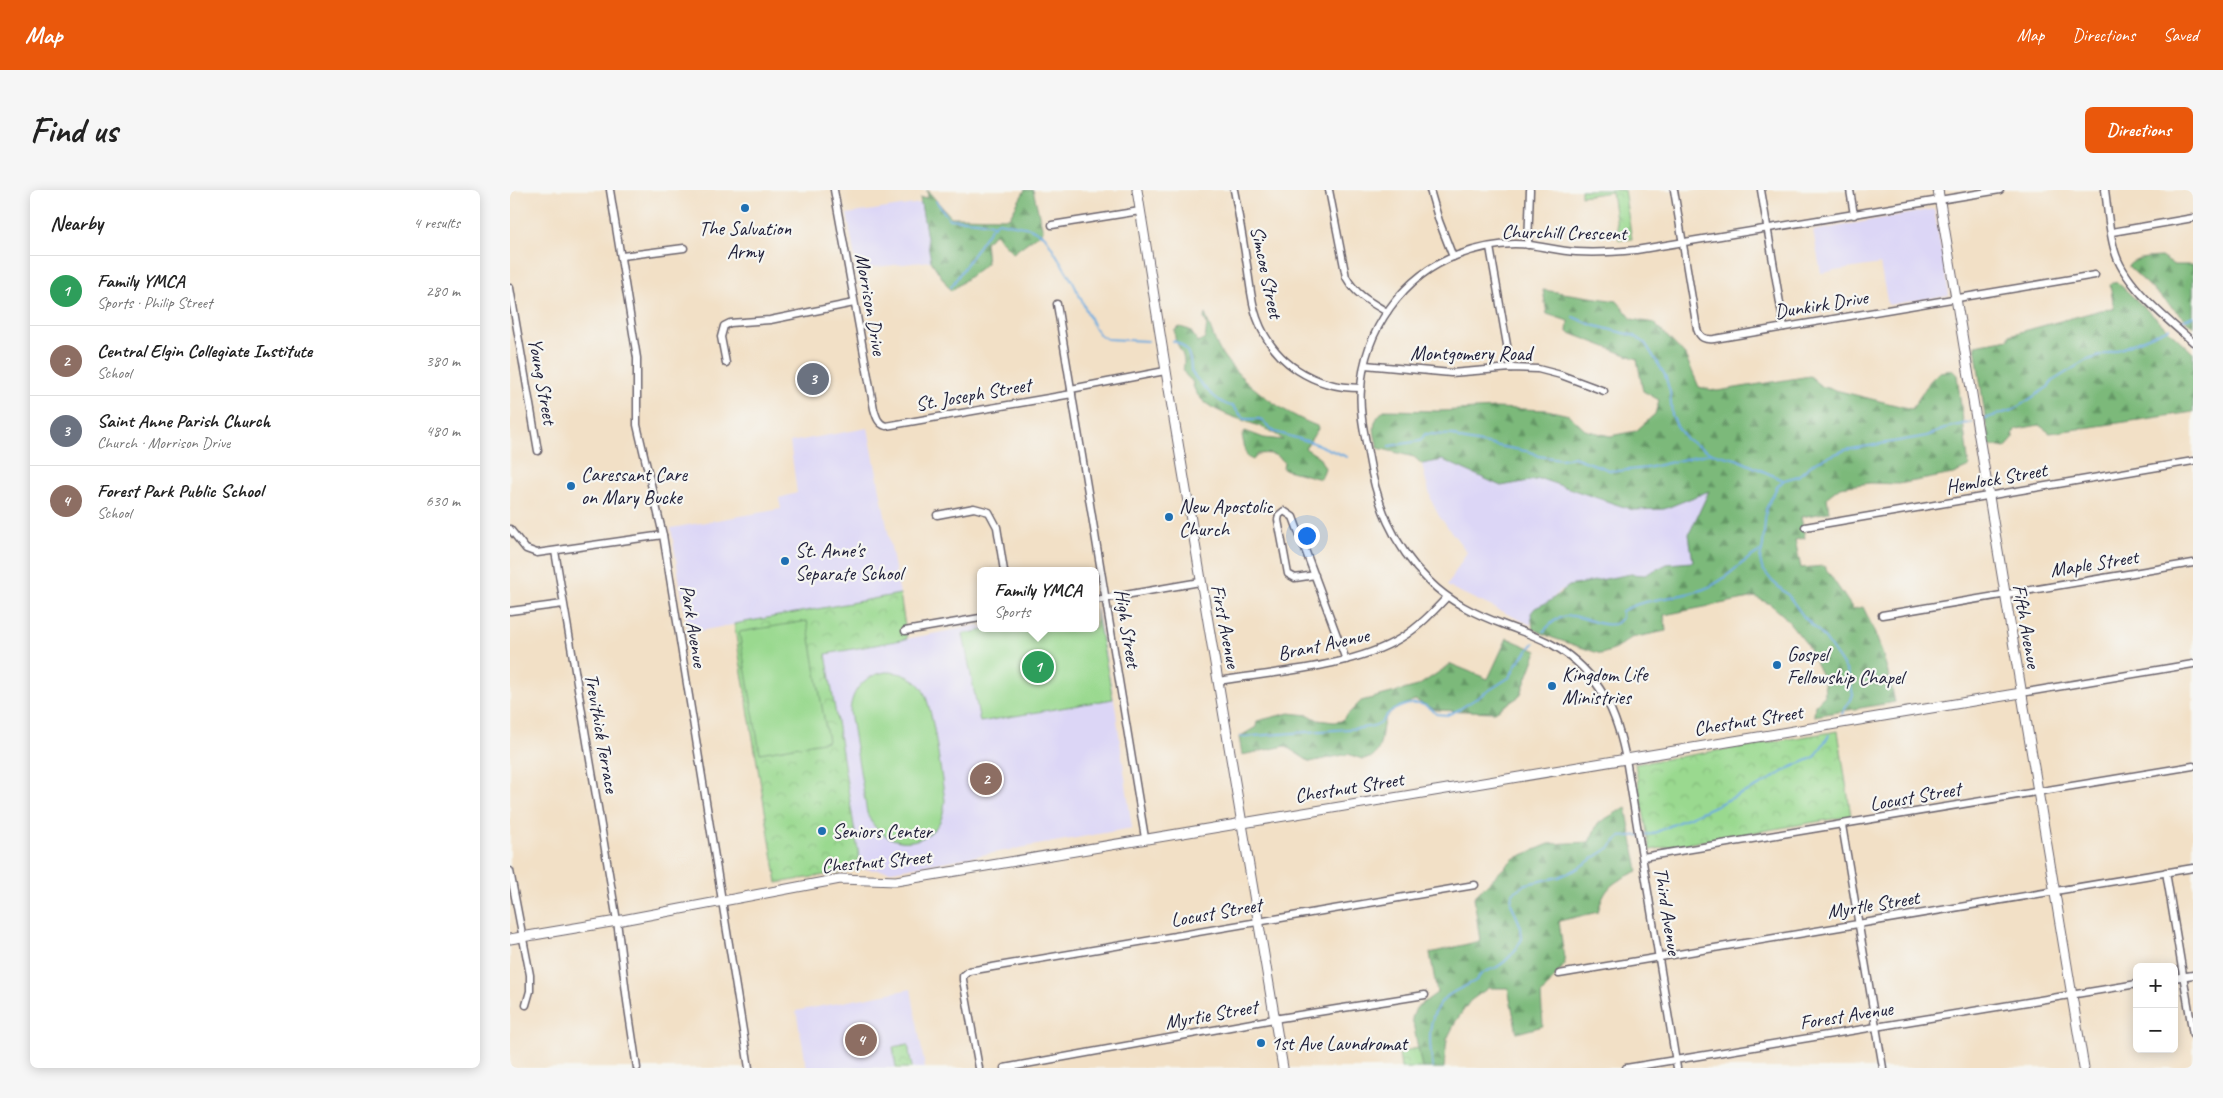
<!DOCTYPE html>
<html lang="en">
<head>
<meta charset="utf-8">
<style>
	:root { --surface:#fff; --page:#f6f6f6; --text:#222; --muted:#767676; --line:#e0e0e0; --accent:#ea580c }
	body { margin:0; font-family:Caveat,sans-serif; background:var(--page); color:var(--text) }
	.controls { position:absolute; right:15px; bottom:15px; display:grid; overflow:hidden; border-radius:8px; box-shadow:0 2px 12px #0003 }
	.controls button { width:45px; height:45px; display:grid; place-items:center; padding:0; border:0; border-bottom:1px solid var(--line); background:var(--surface); color:var(--text); font:25px sans-serif }
	.you { position:absolute; left:796px; top:345px; width:18px; height:18px; margin:-12px; border:4px solid #fff; border-radius:50%; background:#1a73e8; box-shadow:0 0 0 8px #1a73e833 }
	.badge { display:grid; place-items:center; width:32px; height:32px; border-radius:50%; background:var(--accent); color:#fff; font-size:16px; font-weight:700 }
	.pin { position:absolute; translate:-50% -50%; border:2px solid #fff; box-shadow:0 1px 5px #0006 }
	.popup { position:absolute; left:467px; top:377px; width:122px; height:65px; box-sizing:border-box; display:grid; place-content:center; border-radius:8px; background:var(--surface); filter:drop-shadow(0 1px 4px #0005); font-size:16px; white-space:nowrap; color:var(--muted) }
	.popup b { font-size:19px; color:var(--text) }
	.popup::after { content:''; position:absolute; left:50%; top:100%; margin-left:-10px; border:10px solid transparent; border-top-color:var(--surface) }
	.list { margin:0; padding:0; list-style:none }
	h2 { display:flex; justify-content:space-between; align-items:center; height:65px; margin:0; padding:0 20px; font-size:21px }
	h2 small { font-size:16px; font-weight:400; color:var(--muted) }
	.list li { display:grid; grid-template-columns:32px 1fr auto; gap:15px; align-items:center; box-sizing:border-box; height:70px; padding:0 20px; border-top:1px solid var(--line) }
	.list b { display:block; font-size:19px; white-space:nowrap }
	.list p { margin:0; font-size:16px; white-space:nowrap; color:var(--muted) }
	.list em { font-size:16px; font-style:normal; color:var(--muted) }
	.map { position:relative; flex:none; width:1683px; height:878px; overflow:hidden; border-radius:8px }
	header { display:flex; align-items:center; gap:30px; box-sizing:border-box; height:70px; padding:0 25px; background:var(--accent); color:#fff }
	header strong { font-size:24px }
	nav { display:flex; gap:28px; margin-inline-start:auto; font-size:18px }
	.intro { display:flex; align-items:center; justify-content:space-between; box-sizing:border-box; height:120px; padding:0 30px }
	h1 { margin:0; font-size:35px }
	.button { padding:12px 22px; border-radius:8px; background:var(--accent); color:#fff; font-size:18px; font-weight:700 }
	main { display:flex; gap:30px; padding:0 30px }
	aside { flex:1; background:var(--surface); border-radius:8px; box-shadow:0 2px 12px #0003 }
	.map>svg:first-child { display:block }
</style>
</head>
<body>
<header>
<strong>Map</strong>
<nav><a>Map</a><a>Directions</a><a>Saved</a></nav>
</header>
<div class="intro"><h1>Find us</h1><a class="button">Directions</a></div>
<main>
<aside>
<h2>Nearby<small>4 results</small></h2>
<ul class="list">
<li><span class="badge" style="background:#2e9e5b">1</span><div><b>Family YMCA</b><p>Sports · Philip Street</p></div><em>280 m</em></li>
<li><span class="badge" style="background:#8d6e63">2</span><div><b>Central Elgin Collegiate Institute</b><p>School</p></div><em>380 m</em></li>
<li><span class="badge" style="background:#6b7280">3</span><div><b>Saint Anne Parish Church</b><p>Church · Morrison Drive</p></div><em>480 m</em></li>
<li><span class="badge" style="background:#8d6e63">4</span><div><b>Forest Park Public School</b><p>School</p></div><em>630 m</em></li>
</ul>
</aside>
<div class="map">
<svg width="1683" height="878" viewBox="0 0 1683 878">
	<defs>
		<pattern id="forest-firs" width="22" height="20" patternUnits="userSpaceOnUse" patternTransform="scale(1.25)"><rect width="22" height="20" fill="#7bb97a"/><path d="M5 1l3.5 6h-7zM16 11l3.5 6h-7z" fill="#649665"/></pattern>
		<pattern id="park-crowns" width="20" height="18" patternUnits="userSpaceOnUse" patternTransform="scale(1.25)"><rect width="20" height="18" fill="#9ad98f"/><path d="M2 6a3 3 0 1 1 6 0M12 15a3 3 0 1 1 6 0" fill="none" stroke="#84ba7c"/></pattern>
	</defs>
	<rect width="100%" height="100%" fill="#f6f6f2"/>
	<filter id="ink" filterUnits="userSpaceOnUse"><feTurbulence type="fractalNoise" baseFrequency=".02" numOctaves="2"/><feDisplacementMap in="SourceGraphic" scale="10" xChannelSelector="R" yChannelSelector="G"/><feConvolveMatrix kernelMatrix="1 2 1 2 8 2 1 2 1" color-interpolation-filters="sRGB"/></filter>
	<filter id="wash" filterUnits="userSpaceOnUse"><feTurbulence type="fractalNoise" baseFrequency=".0096" numOctaves="4" result="noise"/><feDisplacementMap in="SourceGraphic" scale="20" xChannelSelector="R" yChannelSelector="G"/><feGaussianBlur stdDeviation="1.12" result="paint"/><feColorMatrix in="noise" values="0 0 0 0 0 0 0 0 0 0 0 0 0 0 0 0 0 1.4 0 .05"/><feComposite in="paint" operator="in"/></filter>
	<g filter="url(#wash)">
		<rect width="100%" height="100%" fill="#f2e0c6"/>
		<g fill="#dcd6f6">
			<polygon points="411,13 421,71 347,79 337,24"/>
			<polygon points="1424,19 1439,105 1378,115 1370,74 1311,83 1303,41"/>
			<polygon points="358,238 390,404 178,443 161,338 271,319 269,308 287,303 280,252"/>
			<polygon points="933,270 991,296 1031,289 1075,304 1154,319 1199,300 1179,344 1183,372 1158,374 1135,385 1121,384 1051,400 1040,411 1025,418 1021,423 1021,435 937,396 957,362 929,326 922,312 915,287 912,274"/>
			<polygon points="586,417 587,417 605,515 622,638 382,681 351,679 316,464 470,435 470,438 586,438"/>
			<polygon points="401,799 415,878 297,878 286,821"/>
		</g>
		<g fill="url(#forest-firs)" stroke="#4e6e5a">
			<polygon points="417,0 441,27 499,28 515,0 523,0 533,41 503,63 485,44 475,52 477,73 441,101 421,71 410,8 418,7"/>
			<path d="M1651,67L1664,75H1683V137L1618,76C1626,67 1640,68 1651,67Z"/>
			<polygon points="1607,92 1683,163 1683,222 1540,243 1529,235 1507,239 1503,243 1504,248 1495,258 1479,255 1465,155 1499,149 1499,145 1591,120 1604,119 1600,94"/>
			<path d="M1033,100L1107,111L1122,129L1144,133L1175,165L1189,197L1207,201L1300,186L1313,197L1402,219L1420,191L1429,182L1442,180L1447,185L1459,277L1443,284L1389,294L1360,293L1330,297L1317,307L1319,322L1291,327L1295,348L1285,350L1291,378L1314,376L1343,419L1353,417C1369,448 1378,479 1385,512L1304,526L1305,515L1315,505L1314,490L1296,453L1274,426L1260,414L1245,407L1154,425L1156,441L1121,448L1104,460L1091,464L1043,448L1023,439L1021,423L1025,418L1040,411L1059,396L1121,384L1135,385L1157,374L1183,372L1179,344L1199,301L1154,319L1123,320L1031,289L991,296L933,270L912,274L904,267L868,258C864,242 860,232 874,220L929,221L985,218L1037,220L1059,225L1075,240L1100,246L1126,241L1145,224L1149,210L1133,201L1127,169L1057,142L1058,131L1037,124Z"/>
			<path d="M695,124C701,138 705,155 714,167C736,196 773,223 807,236L808,239L795,258L809,267L815,278L811,289L773,279L774,272C766,263 759,263 748,264L743,270L737,267L732,246L735,241L754,248L773,250C751,228 687,228 682,191C667,179 677,179 673,166C670,156 663,152 665,140L670,137L680,140L688,152L695,149L697,134L694,128Z"/>
			<path d="M997,448L1027,461L1010,506L985,522L926,520L905,510C896,514 880,520 875,529C870,541 874,561 860,568L852,569L838,564L800,572L775,556L732,565L729,547L746,537L747,531L779,523L799,525L808,530L824,532L831,531L851,511L908,496L941,474L978,489Z"/>
			<path d="M1116,617L1128,681C1104,692 1095,695 1088,722L1049,731L1055,774L1031,805L1033,836L1007,843L998,798H978L960,811L946,831L937,849L934,878H912L902,828L906,818L927,803L920,763L970,751L964,707L1003,669L1039,654L1079,652L1088,633Z"/>
		</g>
		<g fill="url(#park-crowns)" stroke="#5e7e65">
			<polygon points="1071,0 1114,0 1122,49 1109,50 1102,2 1071,6"/>
			<polygon points="390,404 397,449 316,464 351,679 267,693 224,434"/>
			<polygon points="1328,541 1341,626 1140,660 1125,574"/>
			<polygon points="398,854 402,878 386,878 383,857"/>
			<polygon points="908,858 912,878 891,878 889,862"/>
		</g>
		<g fill="#9ad98f" stroke="#5e7e65">
			<polygon points="586,420 603,509 470,532 453,444 486,438 586,438"/>
			<polygon points="297,431 318,551 250,563 229,442"/>
			<path d="M376,482C390,482 402,486 411,497C423,512 431,587 435,610C434,619 433,628 427,636C406,663 367,652 357,623L340,522C341,500 355,485 376,482Z"/>
		</g>
		<g fill="none" stroke-linecap="round" stroke-linejoin="round">
			<g stroke="#6eace0" stroke-width="2">
				<path d="M426,11L439,29C454,31 470,29 484,35"/>
				<polyline points="441,97 481,38 488,32 520,38 535,46 564,94 584,137 590,145 597,149 638,151"/>
				<polyline points="1063,127 1082,135 1125,146 1135,153 1155,185 1160,202 1162,225 1167,236 1176,249 1201,263 1226,269 1273,290"/>
				<polyline points="1670,132 1683,126"/>
				<path d="M663,151C678,155 681,167 681,181C688,192 710,216 723,216L734,229H750L765,242L804,253L837,267"/>
				<polyline points="1470,230 1503,220 1538,197 1544,190 1575,171 1613,158 1659,138"/>
				<polyline points="879,256 910,251 915,244 944,245 950,249 1021,262 1028,266 1051,269 1064,267 1099,280 1108,281 1137,278 1201,263"/>
				<path d="M1034,441C1060,409 1077,438 1105,434L1112,428V421C1137,407 1168,409 1194,399C1216,391 1230,371 1251,361"/>
				<polyline points="1332,524 1343,505 1338,483 1331,472 1313,446 1294,427 1278,405 1262,391 1252,378 1250,369 1253,355 1256,319 1267,297 1274,290 1288,286 1305,272 1335,260 1417,246 1439,237 1463,232"/>
				<path d="M730,547L852,538C857,537 863,537 868,534C873,532 875,526 879,523C893,513 915,508 926,524L937,525L948,520L1000,487L1007,473L1024,453"/>
				<path d="M923,877C919,854 916,825 935,808C944,800 955,797 965,791C968,789 969,785 973,783C977,780 982,780 987,777C998,771 1006,760 1012,749L1011,737L1001,713L1002,704L1008,699L1016,694L1049,687L1065,680L1099,658L1110,647L1142,644L1251,595L1279,578L1305,567L1319,545"/>
			</g>
		</g>
	</g>
	<g filter="url(#ink)">
		<g fill="none" stroke-linecap="round" stroke-linejoin="round">
			<defs>
				<g id="street">
					<polyline points="100,0 127,168 127,235 153,345 239,878"/>
					<path d="M324,0L364,219C366,226 368,234 376,236L562,204"/>
					<path d="M724,0C729,25 733,50 737,75C740,93 741,112 747,128C763,173 804,198 851,198"/>
					<path d="M819,0L836,87C846,105 860,112 877,122"/>
					<polyline points="920,0 929,31 943,67"/>
					<path d="M1164,0L1187,139C1190,148 1195,150 1204,149L1585,85"/>
					<polyline points="1251,0 1274,137"/>
					<polyline points="1340,0 1344,25"/>
					<path d="M1595,0C1598,21 1599,45 1606,65C1617,97 1658,130 1683,152"/>
					<polyline points="542,35 630,21"/>
					<polyline points="1602,42 1683,28"/>
					<polyline points="1018,55 1020,0"/>
					<polyline points="980,57 1001,178"/>
					<polyline points="112,66 174,58"/>
					<polyline points="0,98 28,261"/>
					<polyline points="547,114 635,648"/>
					<polyline points="216,173 211,147 214,136 220,133 260,130 344,113"/>
					<polyline points="855,175 941,183 1001,178 1028,179 1051,185 1094,201"/>
					<polyline points="561,199 655,181"/>
					<polyline points="427,325 464,318 479,322 487,337 494,381"/>
					<polyline points="1295,337 1683,271"/>
					<polyline points="0,339 16,359 27,363 153,345"/>
					<polyline points="45,361 107,731 117,811 127,878"/>
					<polyline points="805,385 785,388 778,384 768,330 769,325 774,321 783,327 836,470"/>
					<polyline points="586,410 690,392"/>
					<polyline points="0,421 53,414"/>
					<polyline points="1372,425 1683,373"/>
					<polyline points="395,441 470,428"/>
					<path d="M708,491C764,482 844,477 891,448C909,437 923,422 937,407"/>
					<polyline points="1511,503 1683,474"/>
					<polyline points="1332,635 1373,878"/>
					<polyline points="1133,667 1683,576"/>
					<polyline points="0,681 20,785 20,801 16,815"/>
					<polyline points="1656,682 1683,845"/>
					<polyline points="1049,784 1683,678"/>
					<polyline points="1664,788 1683,785"/>
					<polyline points="469,878 453,790 453,786 459,781 965,695"/>
					<polyline points="494,878 764,829 915,805"/>
					<polyline points="1116,878 1627,794"/>
					<path d="M1167,878L1117,575C1108,524 1090,482 1043,455C1028,446 1009,441 992,434C965,424 940,412 919,391C882,355 866,312 858,263C854,242 849,220 851,199C854,141 893,85 948,65C970,57 997,52 1020,55C1035,57 1051,61 1066,62C1086,63 1106,62 1126,60L1490,0"/>
				</g>
				<g id="secondary">
					<path d="M627,0C673,293 724,585 773,878"/>
					<polyline points="1428,0 1574,878"/>
					<polyline points="0,749 107,731 330,689 386,691 1511,503"/>
				</g>
			</defs>
			<use href="#street" stroke="#6b646c" stroke-width="9"/>
			<use href="#secondary" stroke="#6b646c" stroke-width="11"/>
			<use href="#street" stroke="#fff" stroke-width="6"/>
			<use href="#secondary" stroke="#fff" stroke-width="9"/>
		</g>
	</g>
	<g fill="#1f6fb2" stroke="#f6f6f2" stroke-width="2">
		<circle cx="235" cy="18" r="5"/>
		<circle cx="61" cy="296" r="5"/>
		<circle cx="659" cy="327" r="5"/>
		<circle cx="275" cy="371" r="5"/>
		<circle cx="1267" cy="475" r="5"/>
		<circle cx="1042" cy="496" r="5"/>
		<circle cx="312" cy="641" r="5"/>
		<circle cx="751" cy="853" r="5"/>
	</g>
	<g text-anchor="middle" stroke-width="4.5" stroke-linejoin="round" paint-order="stroke">
		<g font-size="20" fill="#22223b" stroke="#f6f6f2" text-anchor="start">
			<text x="235" y="45" text-anchor="middle">The Salvation<tspan x="235" dy="23">Army</tspan></text>
			<text x="71" y="291">Caressant Care<tspan x="71" dy="23">on Mary Bucke</tspan></text>
			<text x="669" y="323">New Apostolic<tspan x="669" dy="23">Church</tspan></text>
			<text x="285" y="367">St. Anne's<tspan x="285" dy="23">Separate School</tspan></text>
			<text x="1277" y="471">Gospel<tspan x="1277" dy="23">Fellowship Chapel</tspan></text>
			<text x="1052" y="491">Kingdom Life<tspan x="1052" dy="23">Ministries</tspan></text>
			<text x="322" y="648">Seniors Center</text>
			<text x="761" y="860">1st Ave Laundromat</text>
		</g>
		<g font-size="20" fill="#22223b" stroke="#f6f6f2">
			<text transform="translate(1054 42) rotate(1)" y="7">Churchill Crescent</text>
			<text transform="translate(757 82) rotate(78)" y="7">Simcoe Street</text>
			<text transform="translate(361 114) rotate(80)" y="7">Morrison Drive</text>
			<text transform="translate(1311 114) rotate(-9)" y="7">Dunkirk Drive</text>
			<text x="961" y="170">Montgomery Road</text>
			<text transform="translate(33 191) rotate(80)" y="7">Young Street</text>
			<text transform="translate(463 204) rotate(-10)" y="7">St. Joseph Street</text>
			<text transform="translate(1486 288) rotate(-10)" y="7">Hemlock Street</text>
			<text transform="translate(1584 373) rotate(-9)" y="7">Maple Street</text>
			<text transform="translate(184 436) rotate(81)" y="7">Park Avenue</text>
			<text transform="translate(716 436) rotate(79)" y="7">First Avenue</text>
			<text transform="translate(1517 436) rotate(80)" y="7">Fifth Avenue</text>
			<text transform="translate(618 438) rotate(81)" y="7">High Street</text>
			<text transform="translate(813 454) rotate(-12)" y="7">Brant Avenue</text>
			<text transform="translate(1238 530) rotate(-9)" y="7">Chestnut Street</text>
			<text transform="translate(92 543) rotate(80)" y="7">Trevithick Terrace</text>
			<text transform="translate(839 597) rotate(-9)" y="7">Chestnut Street</text>
			<text transform="translate(1405 606) rotate(-10)" y="7">Locust Street</text>
			<text transform="translate(366 671) rotate(-5)" y="7">Chestnut Street</text>
			<text transform="translate(1363 714) rotate(-9)" y="7">Myrtle Street</text>
			<text transform="translate(1158 721) rotate(81)" y="7">Third Avenue</text>
			<text transform="translate(706 722) rotate(-10)" y="7">Locust Street</text>
			<text transform="translate(701 824) rotate(-10)" y="7">Myrtie Street</text>
			<text transform="translate(1336 825) rotate(-9)" y="7">Forest Avenue</text>
		</g>
	</g>
</svg>
<div class="controls">
<button>+</button>
<button>−</button>
</div>
<div class="you"></div>
<div class="pin badge" style="left:528px;top:477px;background:#2e9e5b">1</div>
<div class="popup"><b>Family YMCA</b>Sports</div>
<div class="pin badge" style="left:476px;top:589px;background:#8d6e63">2</div>
<div class="pin badge" style="left:303px;top:189px;background:#6b7280">3</div>
<div class="pin badge" style="left:351px;top:850px;background:#8d6e63">4</div>
</div>
</main>
</body>
</html>
